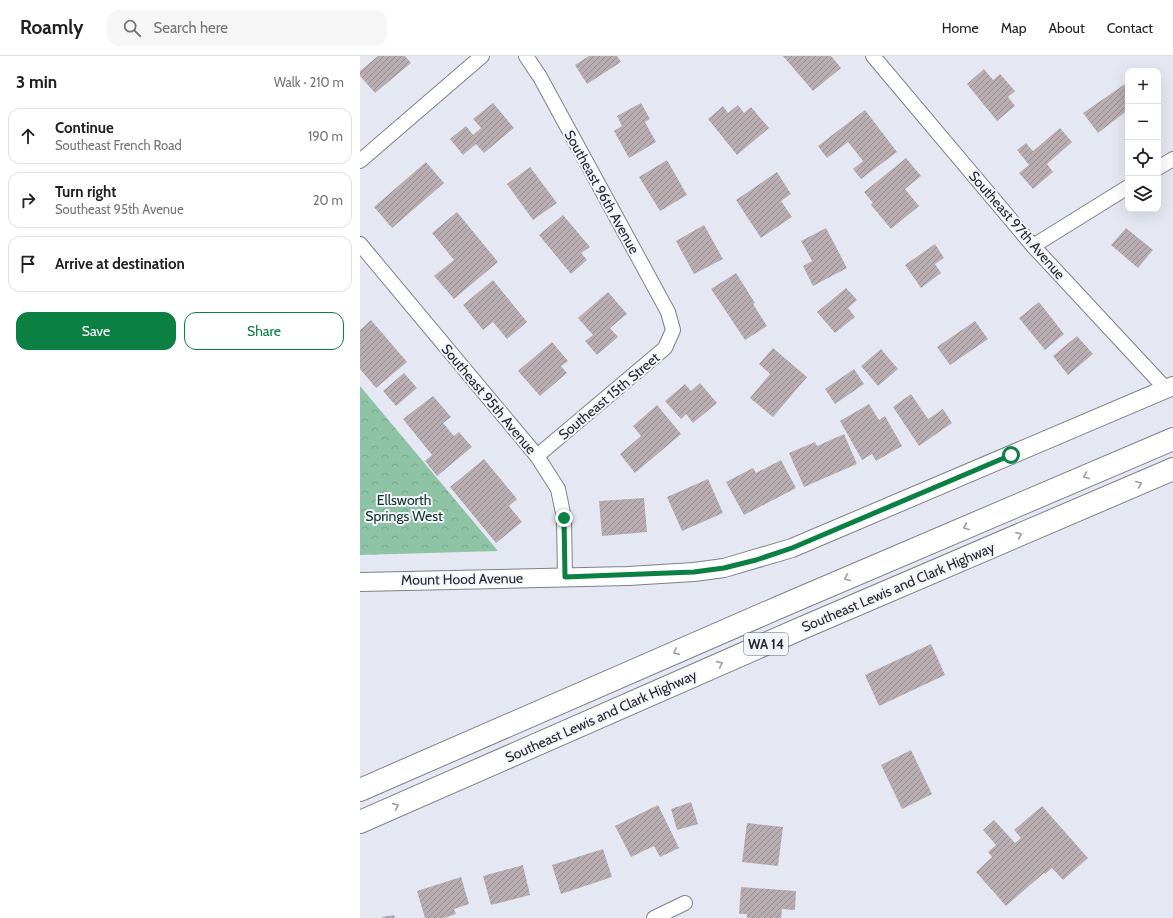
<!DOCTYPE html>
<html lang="en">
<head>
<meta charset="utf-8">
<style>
	:root { --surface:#fff; --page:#f6f6f6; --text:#202124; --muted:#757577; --line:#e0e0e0; --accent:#0b8043 }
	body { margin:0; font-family:Cabin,sans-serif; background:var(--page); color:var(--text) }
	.controls { position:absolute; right:12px; top:12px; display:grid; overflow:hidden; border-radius:8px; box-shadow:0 4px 16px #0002 }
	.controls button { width:36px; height:36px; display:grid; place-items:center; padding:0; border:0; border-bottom:1px solid var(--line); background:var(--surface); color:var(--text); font:20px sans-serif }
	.stop { position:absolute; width:12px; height:12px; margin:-9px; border:3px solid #0b8043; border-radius:50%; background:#fff }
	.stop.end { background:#0b8043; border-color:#fff; box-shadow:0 1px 4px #0008 }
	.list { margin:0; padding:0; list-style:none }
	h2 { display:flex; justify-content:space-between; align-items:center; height:52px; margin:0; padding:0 16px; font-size:17px }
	h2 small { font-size:13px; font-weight:400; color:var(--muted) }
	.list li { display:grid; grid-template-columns:26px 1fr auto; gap:12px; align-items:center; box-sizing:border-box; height:56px; margin:0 8px 8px; padding:0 8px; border:1px solid var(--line); border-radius:12px }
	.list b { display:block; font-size:15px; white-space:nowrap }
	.list p { margin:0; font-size:13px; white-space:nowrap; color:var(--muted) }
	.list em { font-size:13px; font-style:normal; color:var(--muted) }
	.actions { display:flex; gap:8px; padding:12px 16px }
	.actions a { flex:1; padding:9px 0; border:1px solid var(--accent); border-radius:12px; text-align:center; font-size:14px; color:var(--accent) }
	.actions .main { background:var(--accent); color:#fff }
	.icon { flex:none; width:22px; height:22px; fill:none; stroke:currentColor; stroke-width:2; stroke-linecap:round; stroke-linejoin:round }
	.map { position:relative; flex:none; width:813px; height:862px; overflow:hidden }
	header { display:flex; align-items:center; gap:24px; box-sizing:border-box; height:56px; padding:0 20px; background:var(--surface); border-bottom:1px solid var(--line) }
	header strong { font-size:19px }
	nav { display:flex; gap:22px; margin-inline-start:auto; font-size:14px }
	.search { width:280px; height:36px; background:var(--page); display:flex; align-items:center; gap:10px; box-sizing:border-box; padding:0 14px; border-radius:12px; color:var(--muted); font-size:15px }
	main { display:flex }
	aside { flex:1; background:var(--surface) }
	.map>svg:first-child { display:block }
</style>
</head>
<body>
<header>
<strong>Roamly</strong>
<div class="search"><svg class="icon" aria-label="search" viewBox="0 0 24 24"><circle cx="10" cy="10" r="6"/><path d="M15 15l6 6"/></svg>Search here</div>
<nav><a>Home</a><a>Map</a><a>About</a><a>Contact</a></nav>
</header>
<main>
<aside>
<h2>3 min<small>Walk · 210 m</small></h2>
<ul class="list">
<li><svg class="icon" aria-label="ahead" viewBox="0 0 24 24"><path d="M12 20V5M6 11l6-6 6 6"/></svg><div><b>Continue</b><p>Southeast French Road</p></div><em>190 m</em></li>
<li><svg class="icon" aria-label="right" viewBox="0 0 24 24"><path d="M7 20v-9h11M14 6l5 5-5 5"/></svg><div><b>Turn right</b><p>Southeast 95th Avenue</p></div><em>20 m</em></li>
<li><svg class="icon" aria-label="arrive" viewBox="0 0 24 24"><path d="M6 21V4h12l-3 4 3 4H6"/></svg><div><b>Arrive at destination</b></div></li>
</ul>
<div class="actions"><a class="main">Save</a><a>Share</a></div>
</aside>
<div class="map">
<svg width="813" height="862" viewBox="0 0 813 862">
	<defs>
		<pattern id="forest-crowns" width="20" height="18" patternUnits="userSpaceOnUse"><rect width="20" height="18" fill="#8ec4a5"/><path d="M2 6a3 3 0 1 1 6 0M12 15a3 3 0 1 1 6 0" fill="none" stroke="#7aa88e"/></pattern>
		<pattern id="building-hatch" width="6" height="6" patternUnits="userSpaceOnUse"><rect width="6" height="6" fill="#b8aeb2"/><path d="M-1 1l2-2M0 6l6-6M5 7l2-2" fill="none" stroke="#968e91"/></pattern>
	</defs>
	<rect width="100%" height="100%" fill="#e5e8f2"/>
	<polygon fill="url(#forest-crowns)" points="0,330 138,495 0,499"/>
	<g fill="url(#building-hatch)">
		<polygon points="18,0 45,0 51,7 15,37 0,20 0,15"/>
		<polygon points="229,0 257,0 261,6 227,28 215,9"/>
		<polygon points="423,0 471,0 481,12 453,35"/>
		<polygon points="624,13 633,24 640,18 655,35 648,41 655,50 637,65 607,28"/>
		<polygon points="768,26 768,54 738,77 723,57"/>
		<polygon points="133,47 154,72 124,97 116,88 103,99 90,83 106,70 113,79 121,72 113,63"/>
		<polygon points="281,47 290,63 285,66 296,86 269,102 254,75 262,70 257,60"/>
		<polygon points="378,49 384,57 391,51 409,72 377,99 348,63 363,50 368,57"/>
		<polygon points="505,54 537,96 501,123 493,113 503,105 488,86 467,102 458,90"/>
		<polygon points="700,72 712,86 687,108 693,116 673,133 659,117 669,109 657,94 666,87 673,95"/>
		<polygon points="546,102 561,120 545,133 559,150 531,173 511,149 513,147 504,136"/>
		<polygon points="307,104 327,139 300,155 279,121"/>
		<polygon points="66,106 84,127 32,172 14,151"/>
		<polygon points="170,111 197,147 173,164 147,128"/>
		<polygon points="417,116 431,138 421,145 432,161 401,182 376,144"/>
		<polygon points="97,156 138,206 94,243 74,220 94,204 72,177"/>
		<polygon points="203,159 230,191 221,197 227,204 211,218 179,179"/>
		<polygon points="344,169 363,203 334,218 316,185"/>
		<polygon points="466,172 487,212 453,230 443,210 452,205 441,185"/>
		<polygon points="766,172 793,194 778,212 751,189"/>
		<polygon points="575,188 584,202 575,208 581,217 561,232 545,209"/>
		<polygon points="376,217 395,247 393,248 407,270 385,284 351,233"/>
		<polygon points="133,224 167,266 147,283 133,266 123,274 103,249"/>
		<polygon points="486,232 497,244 488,252 495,261 475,277 457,256"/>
		<polygon points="248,236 267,258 250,272 258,281 237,299 225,285 233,279 218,262"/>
		<polygon points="679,246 704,278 685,294 659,262"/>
		<polygon points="11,264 47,306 16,332 0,313 0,274"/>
		<polygon points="615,265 628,283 590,309 577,291"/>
		<polygon points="717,280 733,298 708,319 693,300"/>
		<polygon points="192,286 208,305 201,310 207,317 180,340 158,315"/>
		<polygon points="413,292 447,321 413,361 390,342 410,318 399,308"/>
		<polygon points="521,293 538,313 518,330 501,310"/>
		<polygon points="494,313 504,328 475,348 465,333"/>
		<polygon points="44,317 57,332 36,350 23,335"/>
		<polygon points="340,327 357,347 333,367 326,358 321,363 305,345 325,328 331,335"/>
		<polygon points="551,338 568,363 583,353 592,367 559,390 533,351"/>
		<polygon points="73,340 91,361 83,367 94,380 99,376 112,391 77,420 65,405 72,399 43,363"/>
		<polygon points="509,348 519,364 525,360 542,390 516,405 512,398 502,404 480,365"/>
		<polygon points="297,349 321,378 275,417 260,398 281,380 273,370"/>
		<polygon points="484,378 497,408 444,431 429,397 455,386 457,390"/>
		<polygon points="124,403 157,443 149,450 162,466 136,487 90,431"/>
		<polygon points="421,404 436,432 384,459 366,426 393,412 396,417"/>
		<polygon points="348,423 363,457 322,475 307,441"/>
		<polygon points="284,442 287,476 242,480 239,445"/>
		<polygon points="571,588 585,619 519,650 505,619"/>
		<polygon points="551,694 572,738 542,753 521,709"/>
		<polygon points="331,746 338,768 317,774 311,753"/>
		<polygon points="298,749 319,792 300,801 294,790 271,801 255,770"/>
		<polygon points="682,750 728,802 703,824 692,812 685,818 684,817 646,850 616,816 632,801 628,796 636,789 623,774 634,764 655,787 661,782 654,774"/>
		<polygon points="387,767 423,771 418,810 382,806"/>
		<polygon points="243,793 252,821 201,838 192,809"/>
		<polygon points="163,809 170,839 131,849 123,820"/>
		<polygon points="101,821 109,848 94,853 96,858 84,862 65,862 57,835"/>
		<polygon points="381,831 436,835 435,854 422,853 421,862 387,862 387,858 379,858"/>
		<polygon points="34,859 35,862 22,862 22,861"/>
	</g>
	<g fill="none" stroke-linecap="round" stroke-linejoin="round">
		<defs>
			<g id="minor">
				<polyline points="166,0 180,21 308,256 313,274 305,292 177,400"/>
				<polyline points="513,0 673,190 806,333"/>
				<polyline points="0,105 122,0"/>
				<polyline points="798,112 813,103"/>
				<polyline points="0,188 177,400 198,433 204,462 205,521"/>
				<polyline points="673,190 768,131"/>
				<polyline points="294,862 325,847"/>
			</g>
			<polyline id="tertiary" points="0,526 268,520 334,516 364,512 432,492 813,330"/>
			<g id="motorway">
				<polyline points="0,734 422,550 813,383"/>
				<polyline points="0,766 442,572 813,413"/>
			</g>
		</defs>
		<use href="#minor" stroke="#7e818a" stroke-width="16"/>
		<use href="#tertiary" stroke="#7e818a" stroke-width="20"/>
		<use href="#motorway" stroke="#7e818a" stroke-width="24"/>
		<use href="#minor" stroke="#fff" stroke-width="14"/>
		<use href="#tertiary" stroke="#fff" stroke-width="18"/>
		<use href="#motorway" stroke="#fff" stroke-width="22"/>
	</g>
	<defs><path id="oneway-chevron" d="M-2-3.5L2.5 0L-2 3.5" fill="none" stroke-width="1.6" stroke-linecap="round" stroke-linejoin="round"/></defs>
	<g stroke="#9e9ea0">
		<use href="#oneway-chevron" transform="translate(726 420) rotate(157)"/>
		<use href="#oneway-chevron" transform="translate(779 428) rotate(-23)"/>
		<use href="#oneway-chevron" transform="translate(606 471) rotate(157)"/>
		<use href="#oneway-chevron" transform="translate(659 479) rotate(-23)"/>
		<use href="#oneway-chevron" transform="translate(487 522) rotate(157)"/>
		<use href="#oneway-chevron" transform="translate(316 596) rotate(156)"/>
		<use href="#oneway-chevron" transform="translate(360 608) rotate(-24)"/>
		<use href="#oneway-chevron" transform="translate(36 750) rotate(-24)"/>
	</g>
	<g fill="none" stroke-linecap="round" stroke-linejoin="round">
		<polyline stroke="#0b8043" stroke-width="5" points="204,462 205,521 334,516 364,512 396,504 432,492 651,399"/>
	</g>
	<g text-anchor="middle" stroke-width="4" stroke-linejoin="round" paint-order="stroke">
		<rect fill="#f3f5fd" stroke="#64666b" stroke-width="1" x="384" y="577" width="44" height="22" rx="3"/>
		<g font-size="13" font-weight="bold" fill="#27282c">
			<text x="406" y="593">WA 14</text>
		</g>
		<g font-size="14" fill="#27282c" stroke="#f3f5fd">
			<text transform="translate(242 136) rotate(61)" y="5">Southeast 96th Avenue</text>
			<text transform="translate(657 169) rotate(49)" y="5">Southeast 97th Avenue</text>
			<text transform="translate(249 340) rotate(-40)" y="5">Southeast 15th Street</text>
			<text transform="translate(129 343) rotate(50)" y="5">Southeast 95th Avenue</text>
			<text transform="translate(102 523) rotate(-1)" y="5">Mount Hood Avenue</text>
			<text transform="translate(538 531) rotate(-23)" y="5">Southeast Lewis and Clark Highway</text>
			<text transform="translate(241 660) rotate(-24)" y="5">Southeast Lewis and Clark Highway</text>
		</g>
		<g font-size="14" fill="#113523" stroke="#f3f5fd">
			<text x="44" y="449">Ellsworth<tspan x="44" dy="16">Springs West</tspan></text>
		</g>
	</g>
</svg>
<div class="controls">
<button>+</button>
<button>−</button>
<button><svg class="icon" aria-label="locate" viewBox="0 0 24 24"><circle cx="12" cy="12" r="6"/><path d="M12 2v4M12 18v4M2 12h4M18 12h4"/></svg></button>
<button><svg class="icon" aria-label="layers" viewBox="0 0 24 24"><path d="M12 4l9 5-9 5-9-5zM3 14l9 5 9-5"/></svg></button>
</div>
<div class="stop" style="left:651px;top:399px"></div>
<div class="stop end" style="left:204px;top:462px"></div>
</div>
</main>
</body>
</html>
